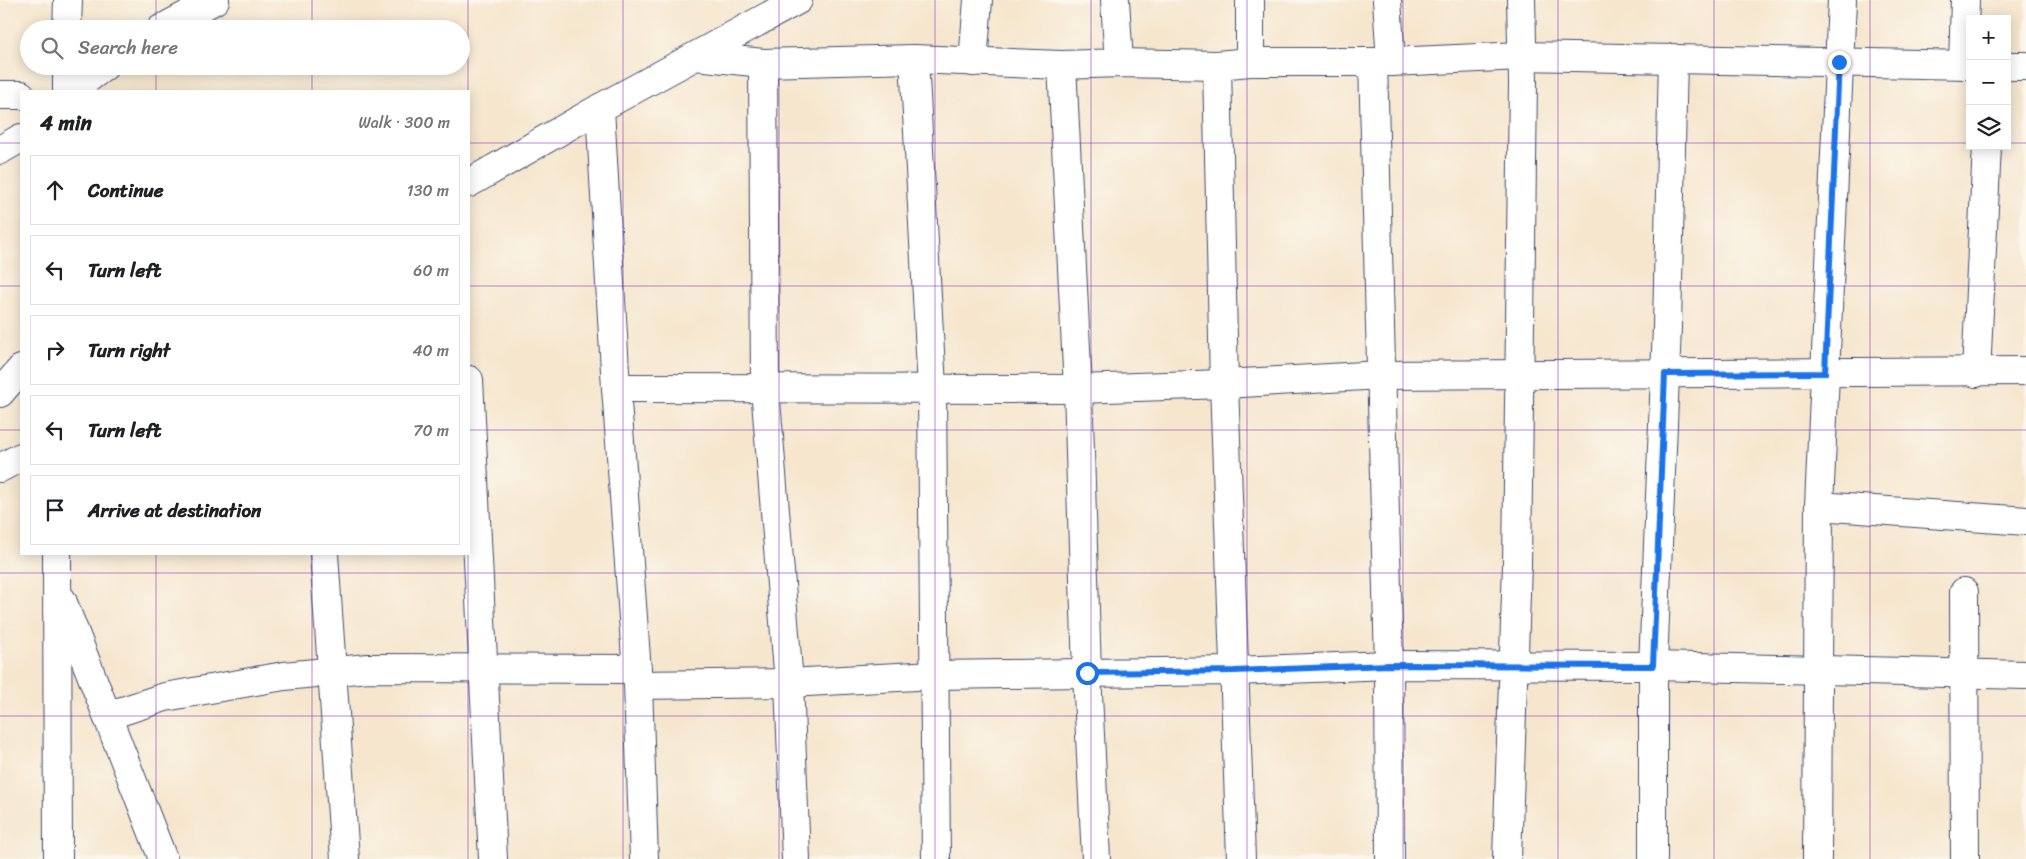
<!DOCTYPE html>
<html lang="en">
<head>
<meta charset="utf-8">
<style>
	:root { --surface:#fff; --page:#f2f2f2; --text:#202124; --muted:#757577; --line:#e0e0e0 }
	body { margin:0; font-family:Sriracha,sans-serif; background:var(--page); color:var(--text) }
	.controls { position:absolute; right:15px; top:15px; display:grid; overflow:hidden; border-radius:0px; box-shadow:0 2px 12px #0003 }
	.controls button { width:45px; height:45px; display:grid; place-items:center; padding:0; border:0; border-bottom:1px solid var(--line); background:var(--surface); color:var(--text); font:25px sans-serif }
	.stop { position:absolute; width:15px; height:15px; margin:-11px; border:4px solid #1a73e8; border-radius:50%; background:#fff }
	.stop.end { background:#1a73e8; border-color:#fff; box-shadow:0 1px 5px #0008 }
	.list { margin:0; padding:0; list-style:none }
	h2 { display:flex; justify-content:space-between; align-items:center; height:65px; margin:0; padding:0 20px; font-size:21px }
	h2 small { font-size:16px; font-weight:400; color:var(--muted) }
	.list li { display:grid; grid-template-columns:32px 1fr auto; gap:15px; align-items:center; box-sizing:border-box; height:70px; margin:0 10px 10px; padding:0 10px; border:1px solid var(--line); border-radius:0px }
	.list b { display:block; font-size:19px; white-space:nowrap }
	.list em { font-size:16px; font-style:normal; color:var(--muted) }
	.icon { flex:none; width:28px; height:28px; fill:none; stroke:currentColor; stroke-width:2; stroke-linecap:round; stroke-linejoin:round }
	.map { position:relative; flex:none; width:2026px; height:859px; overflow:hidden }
	.search { position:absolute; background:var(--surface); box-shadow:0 2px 12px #0003; left:20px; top:20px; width:450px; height:55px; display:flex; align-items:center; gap:12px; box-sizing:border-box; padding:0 18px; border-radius:28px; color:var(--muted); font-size:19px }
	.panel { position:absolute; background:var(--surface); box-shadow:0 2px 12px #0003; left:20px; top:90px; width:450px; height:465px; border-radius:0px }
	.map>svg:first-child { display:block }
</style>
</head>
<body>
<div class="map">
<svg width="2026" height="859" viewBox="0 0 2026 859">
	<rect width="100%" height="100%" fill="#fbf7ec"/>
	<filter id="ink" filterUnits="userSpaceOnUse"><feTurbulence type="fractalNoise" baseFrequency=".02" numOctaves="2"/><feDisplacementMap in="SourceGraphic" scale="10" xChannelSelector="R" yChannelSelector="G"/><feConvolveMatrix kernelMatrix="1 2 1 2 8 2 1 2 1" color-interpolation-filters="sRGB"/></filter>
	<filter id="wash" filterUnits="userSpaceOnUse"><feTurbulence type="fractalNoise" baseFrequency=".0096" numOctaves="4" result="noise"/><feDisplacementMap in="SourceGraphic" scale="20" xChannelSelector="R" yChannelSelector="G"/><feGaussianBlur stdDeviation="1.12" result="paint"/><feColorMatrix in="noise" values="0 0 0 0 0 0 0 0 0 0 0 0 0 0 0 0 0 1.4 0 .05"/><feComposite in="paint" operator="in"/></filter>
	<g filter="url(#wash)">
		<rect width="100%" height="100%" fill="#f6e6ce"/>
	</g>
	<g filter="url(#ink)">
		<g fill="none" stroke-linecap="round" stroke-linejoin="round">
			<defs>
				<g id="minor">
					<polyline points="1115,0 1119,63"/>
					<polyline points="1387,0 1391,62"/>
					<polyline points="67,29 68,0"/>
					<polyline points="161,29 215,0"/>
					<polyline points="696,56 763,63 914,59 1062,65 1119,63 1217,65 1250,62 1391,62 1522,56 1970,65"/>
					<polyline points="914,59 932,388 936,859"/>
					<polyline points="973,62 978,0"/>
					<polyline points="1250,62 1250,0"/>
					<polyline points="1373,62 1389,665 1390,859"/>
					<polyline points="763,63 765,388 789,683 796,859"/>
					<polyline points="1062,65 1078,389 1087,673 1096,859"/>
					<polyline points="1217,65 1224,384 1241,859"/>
					<polyline points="1963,65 1965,0"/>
					<polyline points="2007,66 2026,66"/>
					<polyline points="67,91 67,66"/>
					<polyline points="71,91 105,66"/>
					<polyline points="0,95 21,95"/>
					<polyline points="600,108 616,388 638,685 644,859"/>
					<polyline points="0,150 21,138"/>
					<polyline points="469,183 600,108 798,0"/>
					<polyline points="1976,373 1987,146"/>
					<polyline points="469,380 493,859"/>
					<polyline points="616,388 1078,389 1224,384 1381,375 2026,371"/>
					<polyline points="0,393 21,369"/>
					<polyline points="0,468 21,457"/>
					<polyline points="1819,506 2026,521"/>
					<polyline points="57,554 58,859"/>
					<polyline points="324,554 345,859"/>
					<polyline points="1964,592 1965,859"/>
					<polyline points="62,600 163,859"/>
					<polyline points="638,685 789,683 934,675 1235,671 1389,665 1653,666 2026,675"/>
					<polyline points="107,716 165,697 284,676 368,668 637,669"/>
					<polyline points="1507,859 1517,564 1523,82 1521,0"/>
					<polyline points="1653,859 1653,666 1667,327 1673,58"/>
					<polyline points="1817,859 1819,506 1842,0"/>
				</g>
			</defs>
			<use href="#minor" stroke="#3c4a6f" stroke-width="30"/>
			<use href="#minor" stroke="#fff" stroke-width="28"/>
		</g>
	</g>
	<g fill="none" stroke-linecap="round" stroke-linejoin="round" filter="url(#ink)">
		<polyline stroke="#1a73e8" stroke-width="6" points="1087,673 1234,671 1389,665 1653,666 1665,374 1825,373 1839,62"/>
	</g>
	<path fill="none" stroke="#7b2cbf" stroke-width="1" stroke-opacity="0.55" d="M156,0V29M312,0V29M468,0V91M623,0V859M779,0V859M935,0V859M1091,0V859M1247,0V859M1403,0V859M1558,0V859M1714,0V859M1870,0V859M156,66V91M312,66V91M0,143H21M469,143H1970M2007,143H2026M0,286H21M469,286H2026M0,430H21M469,430H2026M156,554V859M312,554V859M468,554V859M0,573H2026M0,716H2026"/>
</svg>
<div class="controls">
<button>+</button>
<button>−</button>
<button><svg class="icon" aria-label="layers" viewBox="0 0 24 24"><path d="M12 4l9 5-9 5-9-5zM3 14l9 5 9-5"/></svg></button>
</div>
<div class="stop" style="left:1087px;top:673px"></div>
<div class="stop end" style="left:1839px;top:62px"></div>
<div class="search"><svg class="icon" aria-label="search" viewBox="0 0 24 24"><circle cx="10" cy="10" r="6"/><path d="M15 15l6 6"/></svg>Search here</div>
<section class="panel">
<h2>4 min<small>Walk · 300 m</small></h2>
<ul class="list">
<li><svg class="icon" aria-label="ahead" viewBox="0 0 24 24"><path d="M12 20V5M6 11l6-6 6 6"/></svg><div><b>Continue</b></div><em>130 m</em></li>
<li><svg class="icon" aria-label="left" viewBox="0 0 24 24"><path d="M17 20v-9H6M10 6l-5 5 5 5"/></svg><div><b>Turn left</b></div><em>60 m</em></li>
<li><svg class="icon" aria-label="right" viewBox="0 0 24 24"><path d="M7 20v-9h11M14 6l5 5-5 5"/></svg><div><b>Turn right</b></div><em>40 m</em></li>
<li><svg class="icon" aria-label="left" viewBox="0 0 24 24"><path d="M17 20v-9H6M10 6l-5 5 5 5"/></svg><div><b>Turn left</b></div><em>70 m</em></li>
<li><svg class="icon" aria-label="arrive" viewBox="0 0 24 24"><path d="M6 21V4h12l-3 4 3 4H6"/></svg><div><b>Arrive at destination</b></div></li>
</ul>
</section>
</div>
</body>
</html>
